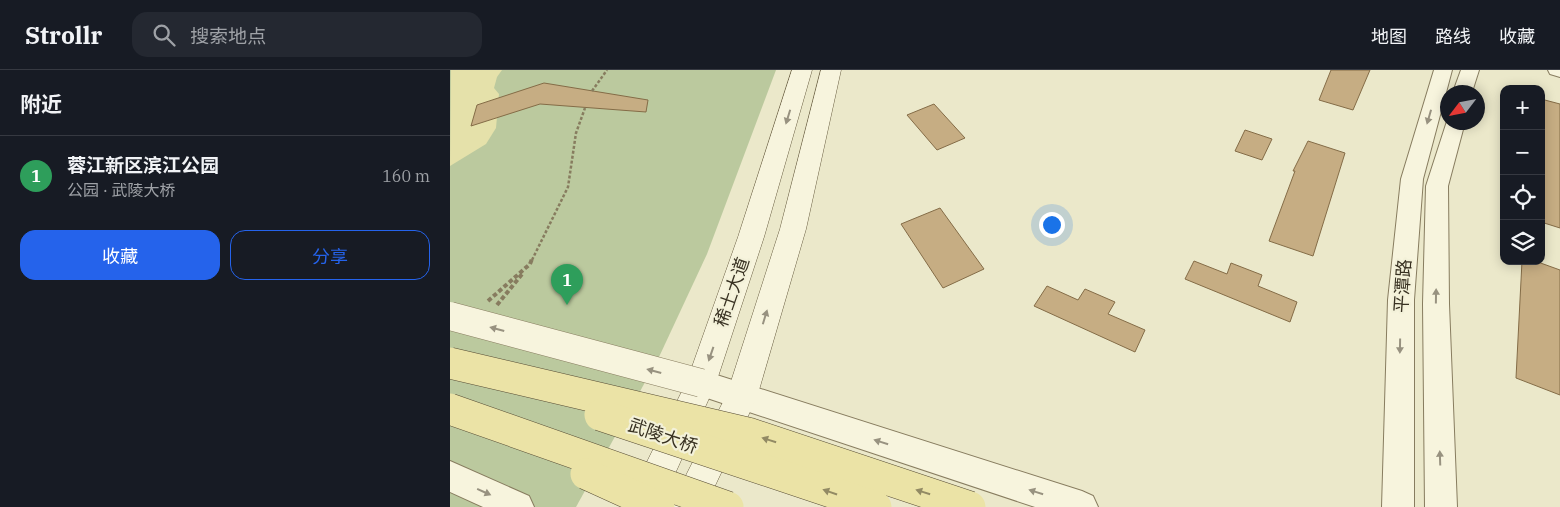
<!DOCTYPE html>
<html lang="zh">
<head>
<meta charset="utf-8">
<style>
	:root { --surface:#171b24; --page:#242831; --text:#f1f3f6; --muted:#9ea1a6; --line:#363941; --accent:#2563eb }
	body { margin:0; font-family:"IBM Plex Serif","Noto Sans SC",serif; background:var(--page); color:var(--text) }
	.controls { position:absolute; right:15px; top:15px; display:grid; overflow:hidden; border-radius:10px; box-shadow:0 2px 12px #0003 }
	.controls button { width:45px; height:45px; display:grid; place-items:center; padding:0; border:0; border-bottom:1px solid var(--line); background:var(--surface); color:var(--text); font:25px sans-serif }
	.compass { position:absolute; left:990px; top:15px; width:45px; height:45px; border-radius:50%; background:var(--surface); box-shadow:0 2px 12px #0003; rotate:238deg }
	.you { position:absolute; left:601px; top:154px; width:18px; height:18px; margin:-12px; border:4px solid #fff; border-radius:50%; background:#1a73e8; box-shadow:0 0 0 8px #1a73e833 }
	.badge { display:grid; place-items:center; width:32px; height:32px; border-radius:50%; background:var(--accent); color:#fff; font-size:16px; font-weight:700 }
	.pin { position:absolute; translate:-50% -41px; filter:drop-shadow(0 1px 2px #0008) }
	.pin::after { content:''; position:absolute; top:26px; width:18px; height:15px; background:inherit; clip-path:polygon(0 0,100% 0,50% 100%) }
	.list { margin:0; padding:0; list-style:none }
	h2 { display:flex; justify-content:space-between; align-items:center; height:65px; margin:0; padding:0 20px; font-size:21px }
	h2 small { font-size:16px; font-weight:400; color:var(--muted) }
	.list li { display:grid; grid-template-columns:32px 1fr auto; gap:15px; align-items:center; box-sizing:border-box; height:80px; padding:0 20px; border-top:1px solid var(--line) }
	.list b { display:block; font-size:19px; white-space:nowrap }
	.list p { margin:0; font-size:16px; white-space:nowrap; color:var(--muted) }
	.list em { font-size:16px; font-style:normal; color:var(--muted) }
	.actions { display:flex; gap:10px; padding:15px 20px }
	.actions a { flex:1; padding:11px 0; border:1px solid var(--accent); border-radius:15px; text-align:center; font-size:18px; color:var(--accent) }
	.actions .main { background:var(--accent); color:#fff }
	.icon { flex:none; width:28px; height:28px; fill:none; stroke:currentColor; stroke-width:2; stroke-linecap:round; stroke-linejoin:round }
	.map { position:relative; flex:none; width:1110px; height:437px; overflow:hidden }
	header { display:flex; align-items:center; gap:30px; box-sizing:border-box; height:70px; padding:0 25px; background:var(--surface); border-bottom:1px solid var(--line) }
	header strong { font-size:24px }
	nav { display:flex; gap:28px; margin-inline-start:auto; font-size:18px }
	.search { width:350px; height:45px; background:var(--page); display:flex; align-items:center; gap:12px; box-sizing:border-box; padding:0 18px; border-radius:15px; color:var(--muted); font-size:19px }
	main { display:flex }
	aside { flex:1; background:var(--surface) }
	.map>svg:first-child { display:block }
</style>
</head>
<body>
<header>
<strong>Strollr</strong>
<div class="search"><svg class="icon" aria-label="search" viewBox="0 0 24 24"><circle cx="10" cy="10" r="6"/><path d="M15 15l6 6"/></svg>搜索地点</div>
<nav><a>地图</a><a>路线</a><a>收藏</a></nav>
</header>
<main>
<aside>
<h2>附近<small></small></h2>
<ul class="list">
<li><span class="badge" style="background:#2e9e5b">1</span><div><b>蓉江新区滨江公园</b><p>公园 · 武陵大桥</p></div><em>160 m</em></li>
</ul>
<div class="actions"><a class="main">收藏</a><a>分享</a></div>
</aside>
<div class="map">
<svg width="1110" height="437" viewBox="0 0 1110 437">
	<rect width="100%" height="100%" fill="#ebe8ca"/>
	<polygon fill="#bbc99e" points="0,0 326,0 257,184 209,287 126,437 0,437"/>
	<polygon fill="#e5e1aa" points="1,0 52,0 47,7 44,18 49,24 46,58 36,74 0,96"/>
	<g fill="#c6ad83" stroke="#846c47">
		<polygon points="881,0 920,0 903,40 869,30"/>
		<polygon points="94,13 198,30 196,42 90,34 21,56 27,35"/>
		<polygon points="1091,29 1110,34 1110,158 1091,152"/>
		<polygon points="484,34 515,68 487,80 457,45"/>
		<polygon points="795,60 822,69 812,90 785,81"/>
		<polygon points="858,71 895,83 863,186 819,171 845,101 843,101"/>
		<polygon points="490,138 534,199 493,218 451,154"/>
		<polygon points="744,191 777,204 781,193 812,205 808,216 847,232 840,252 735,209"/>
		<polygon points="1072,191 1085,191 1110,200 1110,325 1066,308"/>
		<polygon points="597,216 628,230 635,219 665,232 658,244 695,260 685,282 584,236"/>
	</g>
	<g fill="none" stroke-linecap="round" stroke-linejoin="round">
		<defs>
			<g id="tertiary">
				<polygon points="984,0 1002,0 973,109 964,230 964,437 932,437 938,230 951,109"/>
				<polygon points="1011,0 1029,0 1022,22 1003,22"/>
				<polygon points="1098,0 1110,0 1110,7 1100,4"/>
				<polygon points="998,48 998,52 1015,52 998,116 999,234 1007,437 975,437 973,234 976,116"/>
				<polygon points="251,300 632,421 643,426 648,437 585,437 251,326 241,322 237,313 241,304"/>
				<polygon points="0,391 79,426 84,437 33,437 0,422"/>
			</g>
			<g id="secondary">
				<polygon points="342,0 362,0 314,167 266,313 210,437 182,437 179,430 184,418 237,311 288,167"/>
				<polygon points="371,0 391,0 356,159 307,327 255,437 220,437 277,324 330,159"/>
			</g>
		</defs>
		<use href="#tertiary" stroke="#877c5f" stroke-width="2"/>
		<use href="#secondary" stroke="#695e42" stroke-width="1"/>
		<g stroke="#877c5f" stroke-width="2.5" stroke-dasharray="3 2" stroke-linecap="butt">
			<polyline points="142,21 157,0"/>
			<polyline points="82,190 118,117 126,63 135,38"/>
		</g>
		<g stroke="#877c5f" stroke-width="4" stroke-dasharray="4.5 2.5" stroke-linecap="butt">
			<polyline points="38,231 80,194 82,189"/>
			<polyline points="47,235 73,203"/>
		</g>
		<use href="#tertiary" fill="#f7f4dd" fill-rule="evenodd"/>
		<use href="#secondary" fill="#f7f4dd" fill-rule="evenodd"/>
		<defs>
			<polyline id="tertiary-bridge" points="0,246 251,313"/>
			<g id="primary-bridge">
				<polyline points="0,293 298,363 520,437"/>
				<polyline points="0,339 278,437"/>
				<polyline points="150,345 426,437"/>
				<polyline points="136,404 209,437"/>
			</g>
		</defs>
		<use href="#tertiary-bridge" stroke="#877c5f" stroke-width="29" stroke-linecap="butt"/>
		<use href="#primary-bridge" stroke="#554a33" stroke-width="32" stroke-linecap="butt"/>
		<use href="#tertiary-bridge" stroke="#f7f4dd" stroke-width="28"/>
		<use href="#primary-bridge" stroke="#ebe3a6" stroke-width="31"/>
	</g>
	<defs><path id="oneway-solid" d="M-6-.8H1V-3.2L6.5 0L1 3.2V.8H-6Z" transform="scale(1.25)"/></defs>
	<g fill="#989280">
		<use href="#oneway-solid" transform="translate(338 47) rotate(107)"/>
		<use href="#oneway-solid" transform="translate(979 47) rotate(106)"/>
		<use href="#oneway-solid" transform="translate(986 226) rotate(-89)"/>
		<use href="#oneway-solid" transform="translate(315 247) rotate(-73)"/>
		<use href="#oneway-solid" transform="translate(47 259) rotate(-165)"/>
		<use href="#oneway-solid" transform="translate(950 276) rotate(91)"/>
		<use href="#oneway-solid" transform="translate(261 284) rotate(109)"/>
		<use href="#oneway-solid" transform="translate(204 301) rotate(-165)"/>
		<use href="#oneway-solid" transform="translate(431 372) rotate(-162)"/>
		<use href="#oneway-solid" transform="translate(990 388) rotate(-92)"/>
		<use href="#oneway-solid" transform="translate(34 422) rotate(24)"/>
		<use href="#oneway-solid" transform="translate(586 422) rotate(-162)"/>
	</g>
	<g fill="#928a64">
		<use href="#oneway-solid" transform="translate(319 370) rotate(-162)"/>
		<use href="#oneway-solid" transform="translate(380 422) rotate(-161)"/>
		<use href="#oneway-solid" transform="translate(473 422) rotate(-162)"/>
	</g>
	<g text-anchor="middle" stroke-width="4.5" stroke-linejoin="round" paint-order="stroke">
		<g font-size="18" fill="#383122" stroke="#f3f1d9">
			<text transform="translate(953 216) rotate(-86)" y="6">平潭路</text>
			<text transform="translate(282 222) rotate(-71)" y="6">稀土大道</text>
			<text transform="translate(213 366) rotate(19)" y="6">武陵大桥</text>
		</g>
	</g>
</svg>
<div class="controls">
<button>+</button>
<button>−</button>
<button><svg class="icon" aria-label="locate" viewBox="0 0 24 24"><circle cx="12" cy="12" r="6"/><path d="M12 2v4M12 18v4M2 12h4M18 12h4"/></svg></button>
<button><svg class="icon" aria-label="layers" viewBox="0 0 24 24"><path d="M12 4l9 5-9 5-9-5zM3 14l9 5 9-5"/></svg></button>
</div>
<svg class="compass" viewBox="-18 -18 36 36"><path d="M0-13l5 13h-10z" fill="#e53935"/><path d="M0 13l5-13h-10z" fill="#9ea1a6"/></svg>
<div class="you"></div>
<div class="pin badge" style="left:117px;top:235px;background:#2e9e5b">1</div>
</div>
</main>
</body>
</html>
